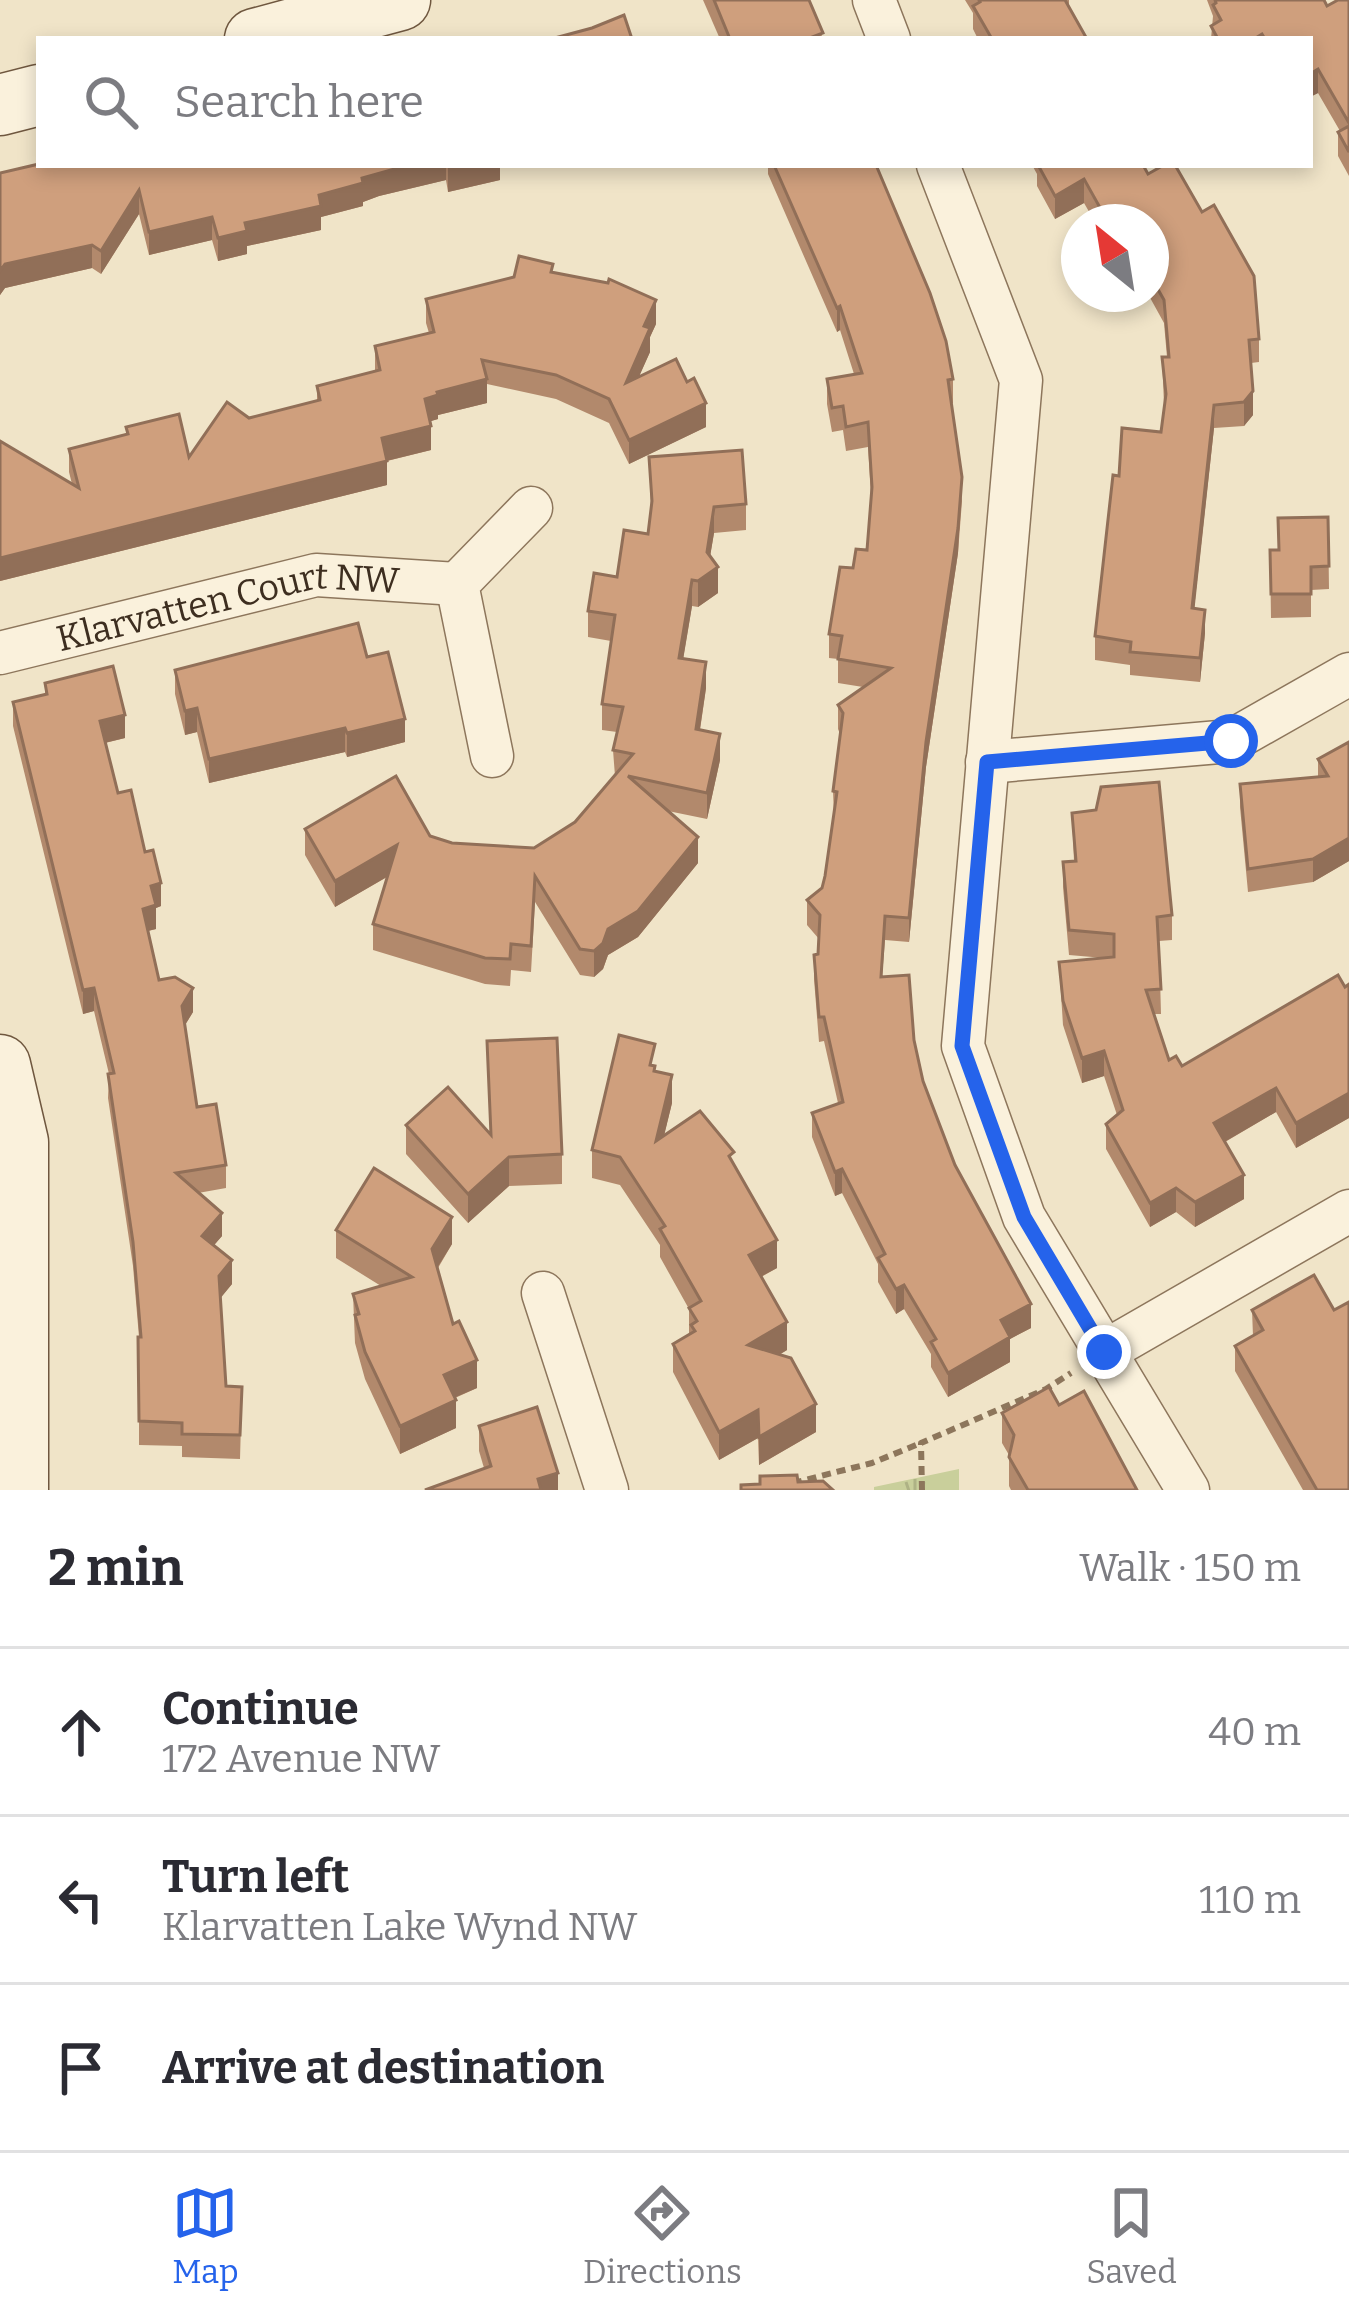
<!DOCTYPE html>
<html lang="en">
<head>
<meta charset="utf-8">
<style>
	:root { --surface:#fff; --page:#f7f7f7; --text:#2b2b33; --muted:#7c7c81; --line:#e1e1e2; --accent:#2563eb }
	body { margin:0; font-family:Bitter,serif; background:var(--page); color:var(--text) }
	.compass { position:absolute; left:1061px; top:204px; width:108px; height:108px; border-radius:50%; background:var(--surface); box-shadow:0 6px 18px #0003; rotate:330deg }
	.stop { position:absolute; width:36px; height:36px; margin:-27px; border:9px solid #2563eb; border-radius:50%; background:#fff }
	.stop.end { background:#2563eb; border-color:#fff; box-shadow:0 3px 12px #0008 }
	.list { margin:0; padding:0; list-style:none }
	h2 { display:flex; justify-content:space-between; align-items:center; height:156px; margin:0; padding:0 48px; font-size:51px }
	h2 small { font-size:39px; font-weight:400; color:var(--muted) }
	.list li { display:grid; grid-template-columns:78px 1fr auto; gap:36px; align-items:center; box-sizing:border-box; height:168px; padding:0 48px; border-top:3px solid var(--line) }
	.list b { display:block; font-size:45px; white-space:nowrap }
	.list p { margin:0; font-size:39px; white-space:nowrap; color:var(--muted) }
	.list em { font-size:39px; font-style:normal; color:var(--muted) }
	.icon { flex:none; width:66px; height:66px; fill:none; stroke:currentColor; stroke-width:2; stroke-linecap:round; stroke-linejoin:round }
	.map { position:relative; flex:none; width:1349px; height:1490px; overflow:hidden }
	.search { position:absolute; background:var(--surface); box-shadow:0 6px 18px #0003; left:36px; right:36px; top:36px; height:132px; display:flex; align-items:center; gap:30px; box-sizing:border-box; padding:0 42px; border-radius:0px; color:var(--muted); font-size:45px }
	.sheet { height:660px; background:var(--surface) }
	nav { display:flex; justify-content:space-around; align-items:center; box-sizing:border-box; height:168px; border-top:3px solid var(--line); background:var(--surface); font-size:33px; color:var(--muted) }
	nav a { display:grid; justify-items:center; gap:6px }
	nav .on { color:var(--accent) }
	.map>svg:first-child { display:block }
</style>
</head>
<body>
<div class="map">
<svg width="1349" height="1490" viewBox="0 0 1349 1490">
	<defs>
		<pattern id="park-tufts" width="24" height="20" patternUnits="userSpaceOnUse" patternTransform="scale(3)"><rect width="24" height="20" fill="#c9cf9b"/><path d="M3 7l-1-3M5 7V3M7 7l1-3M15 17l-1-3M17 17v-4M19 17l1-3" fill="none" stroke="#aeb285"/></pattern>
	</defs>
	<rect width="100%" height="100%" fill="#f0e4c8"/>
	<polygon fill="url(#park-tufts)" points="959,1469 959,1490 874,1490 874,1487"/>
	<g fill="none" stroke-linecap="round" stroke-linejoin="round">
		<defs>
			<g id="street">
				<polyline points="874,0 889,39"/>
				<polyline points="938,165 1021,380 963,1046 1024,1217 1188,1490"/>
				<path id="s1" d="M0,653L316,575L457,584"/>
				<polyline points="492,756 457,584 531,508"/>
				<polyline points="987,762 1231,741 1349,674"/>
				<polyline points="543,1293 607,1490"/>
				<polyline points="1104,1352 1349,1211"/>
			</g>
			<g id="secondary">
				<polyline points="255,39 400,0"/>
				<polyline points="0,105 39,95"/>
				<polyline points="0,1065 18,1142 18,1490"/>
			</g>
		</defs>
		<use href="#street" stroke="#8d765c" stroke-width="45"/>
		<use href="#secondary" stroke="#6f573f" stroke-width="63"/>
		<g stroke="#8d765c" stroke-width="6" stroke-dasharray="9 6" stroke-linecap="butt">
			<polyline points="793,1483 872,1463 921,1443"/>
			<polyline points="922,1490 921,1443 1046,1389 1071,1373"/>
		</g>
		<use href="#street" stroke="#faf1dc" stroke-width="42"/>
		<use href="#secondary" stroke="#faf1dc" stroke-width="60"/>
	</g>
	<g fill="#b2896c">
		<polygon points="703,0 809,0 823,39 720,39"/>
		<polygon points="965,0 1069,0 1069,7 1087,39 978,39 973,29 973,13"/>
		<polygon points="1207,0 1324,0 1327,6 1349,0 1349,176 1338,156 1338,132 1340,131 1318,93 1310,97 1310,39 1211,39 1213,16"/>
		<polygon points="39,165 510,165 500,168 500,180 448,192 446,180 379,196 363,202 363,206 321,217 321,230 247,246 247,254 218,261 212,240 149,255 139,214 101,274 92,268 5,288 0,295 0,173"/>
		<polygon points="768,165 876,165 953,379 953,403 951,404 962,501 958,553 926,767 909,942 885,940 882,977 914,1040 923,1081 955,1165 1031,1328 1010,1339 1010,1362 948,1397 931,1367 931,1354 904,1309 896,1314 878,1282 878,1264 842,1193 835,1196 812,1137 812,1113 838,1103 824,1041 819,1042 814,979 814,955 818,954 819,939 807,925 807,900 822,888 834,816 833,791 840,734 838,729 838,705 863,687 838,683 838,659 829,658 829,634 853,568 867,550 871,497 868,447 846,451 843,430 832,432 827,404 827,379 854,374 840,330 837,332 768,174"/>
		<polygon points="1032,165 1143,165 1259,339 1259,362 1251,363 1253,415 1244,426 1214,428 1194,609 1205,633 1200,682 1130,675 1130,665 1095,660 1095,636 1119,476 1161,432 1164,404 1162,357 1167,357 1164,323 1148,294 1151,294 1151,222 1095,222 1084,203 1055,219 1037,186 1037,174"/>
		<polygon points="553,272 656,324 650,337 650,352 639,376 706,427 629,464 609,423 556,399 487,384 487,403 438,415 438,419 430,421 431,450 387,461 387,485 0,581 0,441 72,484 69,472 69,449 126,434 126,427 189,457 249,418 317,401 317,386 375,371 375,346 429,333 426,323 426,299"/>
		<polygon points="649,457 746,504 746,530 714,533 710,556 718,593 698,607 692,606 683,659 706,688 700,730 720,760 707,819 668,811 698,863 638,937 608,955 603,969 594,977 580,975 535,902 531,972 511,970 510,986 485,984 373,950 373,924 387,877 335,907 305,855 305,829 430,836 452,843 534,848 575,822 615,776 613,750 617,732 602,730 602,704 611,641 588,637 588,611 617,577 648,534 651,510"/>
		<polygon points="1328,517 1329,589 1311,590 1311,617 1271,618 1270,550 1278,550"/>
		<polygon points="367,657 405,742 347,757 345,752 209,783 197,732 185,735 175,694 175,670"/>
		<polygon points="45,683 125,738 105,743 118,793 145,852 161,906 156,908 156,929 148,931 159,980 193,1012 185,1025 197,1107 226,1165 226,1188 198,1193 222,1236 214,1245 232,1284 220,1298 226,1386 242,1387 240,1459 182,1457 182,1446 139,1445 139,1337 133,1266 108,1098 109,1074 94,1011 83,1014 13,726 13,702 45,694"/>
		<polygon points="1349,742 1349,861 1313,882 1248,892 1240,807 1240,784 1318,777 1318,759"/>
		<polygon points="1072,813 1172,915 1172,940 1159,941 1161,1014 1154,1014 1169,1060 1182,1066 1349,984 1349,1118 1296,1148 1276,1112 1225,1142 1244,1199 1195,1227 1176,1212 1150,1227 1106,1149 1106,1124 1117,1115 1104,1076 1082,1083 1063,1025 1059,962 1104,958 1069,955 1063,887 1063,862 1074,861"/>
		<polygon points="487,1041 562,1154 562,1184 509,1186 468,1223 406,1154 406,1125 490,1133"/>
		<polygon points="655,1071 672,1103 664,1135 734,1164 777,1268 761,1277 787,1350 779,1355 816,1432 759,1465 758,1438 719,1460 673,1372 673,1344 689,1334 689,1309 660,1257 660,1245 620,1185 592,1178 592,1150"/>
		<polygon points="336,1230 452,1244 438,1268 453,1324 477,1388 455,1398 456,1428 400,1454 365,1379 355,1343 353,1294 381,1286 336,1258"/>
		<polygon points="1252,1310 1349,1490 1303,1490 1235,1371 1235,1346 1253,1336"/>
		<polygon points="1059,1405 1137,1490 1011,1490 1009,1486 1009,1455 1002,1443 1002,1413"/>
		<polygon points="479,1426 558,1490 484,1468 479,1451"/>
	</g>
	<g fill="#916f58">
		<polygon points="1318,69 1318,93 1310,97 1310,74"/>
		<polygon points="409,165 446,165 446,180 379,196 363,202 363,206 321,217 321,230 247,246 247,254 218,261 218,238 245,223 379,172"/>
		<polygon points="462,165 510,165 500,168 500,180 448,192 448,168"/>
		<polygon points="1084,179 1084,203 1055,219 1055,196"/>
		<polygon points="139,190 139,214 101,274 101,251"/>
		<polygon points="212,217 212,240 149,255 149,232"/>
		<polygon points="92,245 92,268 5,288 0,295 0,271 5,264"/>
		<polygon points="656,300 656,324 650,337 650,352 626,406 626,383 644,326"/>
		<polygon points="840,306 840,330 837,332 837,308"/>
		<polygon points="487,379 487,403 438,415 438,419 425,423 425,399 437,392"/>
		<polygon points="1253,391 1253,415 1244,426 1244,402"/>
		<polygon points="706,403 706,427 629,464 629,440"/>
		<polygon points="1214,405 1214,428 1192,632 1192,608"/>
		<polygon points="431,426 431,450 382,462 382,438"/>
		<polygon points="387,461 387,485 0,581 0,558"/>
		<polygon points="962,477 958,553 926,767 909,942 909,918 926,742"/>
		<polygon points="714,507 714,533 707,575 718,567 718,593 698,607 698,581 707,552"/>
		<polygon points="692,580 692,606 679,684 679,658"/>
		<polygon points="1205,610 1205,633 1200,682 1200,658"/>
		<polygon points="706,662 706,688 696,755 696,729"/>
		<polygon points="197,708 197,732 185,735 185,711"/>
		<polygon points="125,715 125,738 100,744 100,721"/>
		<polygon points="405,719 405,742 347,757 347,733"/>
		<polygon points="345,728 345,752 209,783 209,759"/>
		<polygon points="720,734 720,760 707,819 707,793"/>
		<polygon points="698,837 698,863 638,937 608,955 603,969 594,977 594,951 608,929"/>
		<polygon points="1349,838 1349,861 1313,882 1313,859"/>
		<polygon points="397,845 397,871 335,907 335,881"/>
		<polygon points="161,883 161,906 156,908 156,929 143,932 143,909 151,886"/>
		<polygon points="94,988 94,1011 83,1014 83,990"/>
		<polygon points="193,988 193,1012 182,1030 182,1006"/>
		<polygon points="1104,1051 1104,1076 1082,1083 1082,1058"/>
		<polygon points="672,1075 672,1103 656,1169 656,1141"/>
		<polygon points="1276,1088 1276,1112 1214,1148 1214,1123"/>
		<polygon points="1349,1093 1349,1118 1296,1148 1296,1123"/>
		<polygon points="509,1157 509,1186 468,1223 468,1194"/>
		<polygon points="842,1169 842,1193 835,1196 835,1172"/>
		<polygon points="1244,1175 1244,1199 1195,1227 1195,1202"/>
		<polygon points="1176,1188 1176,1212 1150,1227 1150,1203"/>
		<polygon points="222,1213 222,1236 202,1259 202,1236"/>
		<polygon points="452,1217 452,1244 432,1276 432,1249"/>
		<polygon points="777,1240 777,1268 749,1283 749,1255"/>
		<polygon points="232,1260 232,1284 219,1300 219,1276"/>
		<polygon points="904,1285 904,1309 896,1314 896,1289"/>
		<polygon points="1031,1304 1031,1328 1010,1339 1010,1362 948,1397 948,1373 1001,1320"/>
		<polygon points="787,1322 787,1350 748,1373 748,1345"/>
		<polygon points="477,1360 477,1388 444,1402 444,1375"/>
		<polygon points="456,1400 456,1428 400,1454 400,1426"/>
		<polygon points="816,1404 816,1432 759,1465 759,1437"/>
		<polygon points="758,1410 758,1438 719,1460 719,1432"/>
		<polygon points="558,1473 558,1490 538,1490 538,1479"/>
	</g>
	<g fill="#cf9f7d" stroke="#916f58" stroke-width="3">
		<polygon points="714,0 809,0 823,33 812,37 813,39 730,39"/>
		<polygon points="979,0 1065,0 1087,39 992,39 973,6 980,2"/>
		<polygon points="1215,0 1324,0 1327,6 1338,0 1349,0 1349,123 1318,69 1310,74 1310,39 1265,39 1262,34 1254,39 1218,39 1211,26 1221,20 1213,5 1216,3"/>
		<polygon points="624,15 632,39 551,39 592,28"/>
		<polygon points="1349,126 1349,152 1338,132"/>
		<polygon points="39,164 39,165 409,165 362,178 363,183 319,195 321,206 245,223 247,231 218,238 212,217 149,232 139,190 101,251 92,245 5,264 0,271 0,173"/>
		<polygon points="774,165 876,165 930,293 946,341 953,379 948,380 962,477 958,528 926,742 909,918 885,916 881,977 909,975 914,1040 923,1081 955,1165 1031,1304 1001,1320 1010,1337 948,1373 931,1342 936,1339 904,1285 896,1289 878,1258 885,1254 842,1169 835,1172 812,1113 843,1102 824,1017 819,1017 814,955 818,954 820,915 807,900 822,888 825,876 837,792 833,791 843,713 838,705 891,668 838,659 842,636 829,634 840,567 853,568 856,549 867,550 872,487 868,422 846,427 843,406 832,408 827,379 862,373 840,306 837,308"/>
		<polygon points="1038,165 1143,165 1148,174 1164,165 1175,165 1202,212 1214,205 1254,276 1259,339 1249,340 1253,391 1244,402 1214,405 1192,608 1205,610 1200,658 1130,652 1131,642 1095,636 1113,475 1119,476 1122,428 1161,432 1166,394 1162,357 1169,357 1164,300 1151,277 1151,222 1108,222 1084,179 1055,196"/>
		<polygon points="519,256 553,264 551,272 608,283 609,279 656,300 644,326 650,328 626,383 676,359 687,382 694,378 706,403 629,440 609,399 556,375 482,360 487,379 437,392 438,395 425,399 431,426 382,438 387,461 0,558 0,441 79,488 69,449 128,434 126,427 179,414 189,457 227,402 249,418 320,400 317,386 380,370 375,346 434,332 426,299 514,277"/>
		<polygon points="742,450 746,504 714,507 707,552 718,567 698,581 692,580 679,658 706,662 696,729 720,734 707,793 628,776 698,837 638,911 608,929 603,943 594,951 580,949 535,876 531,946 511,944 510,959 485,958 373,924 397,845 335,881 305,829 396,776 430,836 452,843 534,848 575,822 633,754 613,750 623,707 602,704 615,615 588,611 594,573 617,577 624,530 648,534 652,501 649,457"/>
		<polygon points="1328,517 1329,566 1311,567 1311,594 1271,594 1270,550 1279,550 1278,518"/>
		<polygon points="358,623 367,657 388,652 405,719 347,733 345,728 209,759 197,708 185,711 175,670"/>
		<polygon points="113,666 125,715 100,721 118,793 131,790 145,852 153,850 161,883 151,886 156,905 143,909 159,980 175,977 193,988 182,1006 197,1107 216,1104 226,1165 176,1173 222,1213 202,1236 232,1260 219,1276 226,1386 242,1387 240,1435 182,1434 182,1423 139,1421 138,1337 141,1337 133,1242 108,1074 114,1073 94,988 83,990 13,702 47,694 45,683"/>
		<polygon points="1349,742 1349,838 1313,859 1248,869 1240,784 1328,776 1318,759"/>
		<polygon points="1159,782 1172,915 1157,917 1161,989 1146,990 1169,1060 1176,1056 1182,1066 1338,975 1345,987 1349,984 1349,1093 1296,1123 1276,1088 1214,1123 1244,1175 1195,1202 1176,1188 1150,1203 1106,1124 1123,1110 1104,1051 1082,1058 1063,1001 1059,962 1114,957 1114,934 1069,930 1063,862 1076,861 1072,813 1096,810 1101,787"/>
		<polygon points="619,1035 655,1044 650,1065 655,1066 654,1071 672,1075 656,1141 700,1111 734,1152 729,1156 777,1240 749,1255 787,1322 748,1345 791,1358 816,1404 759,1437 758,1410 719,1432 673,1344 695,1331 691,1325 697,1321 689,1308 701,1301 660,1229 665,1226 620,1157 592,1150"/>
		<polygon points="557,1038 562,1154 509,1157 468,1194 406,1125 448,1087 491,1135 487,1041"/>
		<polygon points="374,1168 452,1217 432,1249 453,1324 459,1321 477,1360 444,1375 456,1400 400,1426 365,1352 355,1315 359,1314 353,1294 412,1277 336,1230"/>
		<polygon points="1314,1275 1334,1310 1349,1302 1349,1490 1317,1490 1235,1346 1263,1330 1252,1310"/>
		<polygon points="1049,1387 1059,1405 1084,1391 1137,1490 1028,1490 1009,1457 1014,1435 1002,1413"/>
		<polygon points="537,1407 558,1473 538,1479 541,1490 425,1490 491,1466 479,1426"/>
		<polygon points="797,1475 798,1482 823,1481 833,1490 741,1490 741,1485 760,1484 760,1476"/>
	</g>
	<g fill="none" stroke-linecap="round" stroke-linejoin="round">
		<polyline stroke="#2563eb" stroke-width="15" points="1104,1352 1024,1217 962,1046 987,762 1231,741"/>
	</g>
	<g text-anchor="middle" stroke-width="10" stroke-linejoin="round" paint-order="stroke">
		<g font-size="36" fill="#3d2e20" stroke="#f7eed8">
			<text dy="13" stroke="none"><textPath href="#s1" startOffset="234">Klarvatten Court NW</textPath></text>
		</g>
	</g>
</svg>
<svg class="compass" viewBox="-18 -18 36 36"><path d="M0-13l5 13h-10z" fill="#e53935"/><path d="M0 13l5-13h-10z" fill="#7c7c81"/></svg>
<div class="stop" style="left:1231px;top:741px"></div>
<div class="stop end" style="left:1104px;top:1352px"></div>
<div class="search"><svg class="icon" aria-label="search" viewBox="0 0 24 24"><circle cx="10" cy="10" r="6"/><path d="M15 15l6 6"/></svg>Search here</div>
</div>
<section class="sheet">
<h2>2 min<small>Walk · 150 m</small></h2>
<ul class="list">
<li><svg class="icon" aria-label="ahead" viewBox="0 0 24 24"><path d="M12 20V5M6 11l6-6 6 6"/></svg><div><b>Continue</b><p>172 Avenue NW</p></div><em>40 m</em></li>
<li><svg class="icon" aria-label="left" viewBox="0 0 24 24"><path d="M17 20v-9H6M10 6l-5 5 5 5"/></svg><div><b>Turn left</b><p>Klarvatten Lake Wynd NW</p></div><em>110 m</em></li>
<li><svg class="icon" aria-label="arrive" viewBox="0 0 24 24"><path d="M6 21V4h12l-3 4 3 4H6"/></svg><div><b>Arrive at destination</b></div></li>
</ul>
</section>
<nav>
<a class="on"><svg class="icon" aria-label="map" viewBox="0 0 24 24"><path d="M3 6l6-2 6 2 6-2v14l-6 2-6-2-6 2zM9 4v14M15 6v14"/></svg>Map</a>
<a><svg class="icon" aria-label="directions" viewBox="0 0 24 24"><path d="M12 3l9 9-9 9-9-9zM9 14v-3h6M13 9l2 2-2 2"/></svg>Directions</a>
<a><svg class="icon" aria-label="saved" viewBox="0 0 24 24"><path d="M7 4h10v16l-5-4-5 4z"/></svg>Saved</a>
</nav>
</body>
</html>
